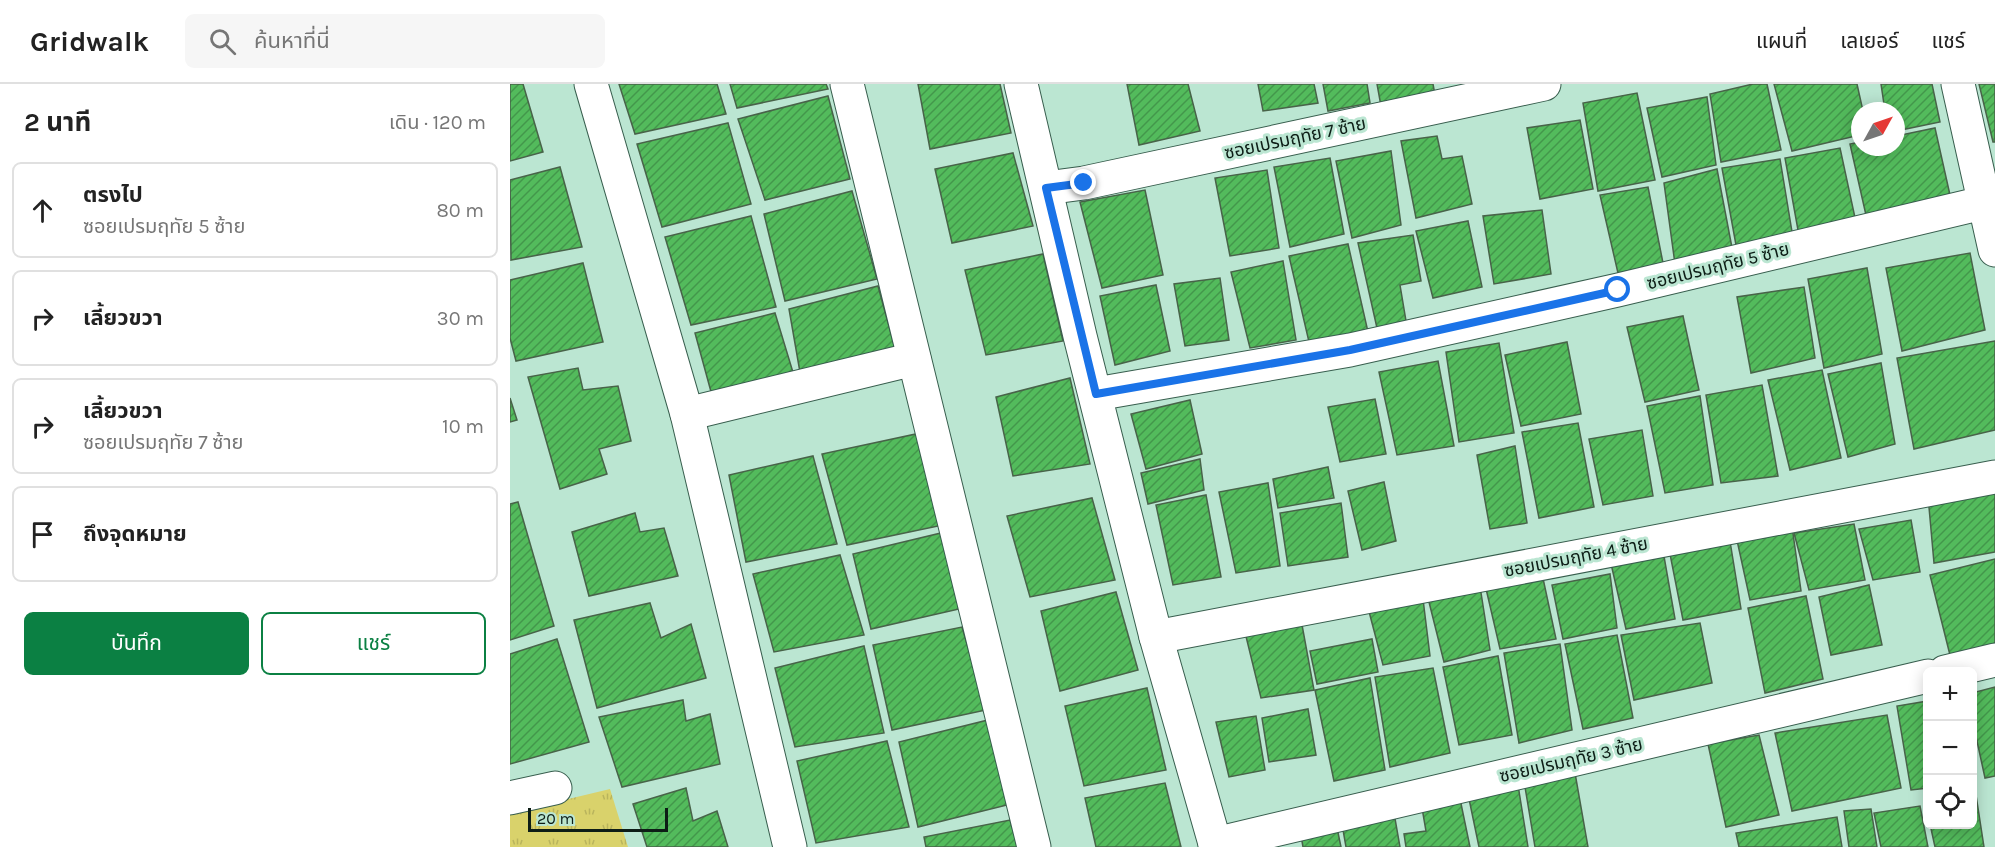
<!DOCTYPE html>
<html lang="th">
<head>
<meta charset="utf-8">
<style>
	:root { --surface:#fff; --page:#f6f6f6; --text:#222; --muted:#767676; --line:#e0e0e0; --accent:#0b8043 }
	body { margin:0; font-family:Karla,"Noto Sans Thai",sans-serif; background:var(--page); color:var(--text) }
	.controls { position:absolute; right:18px; bottom:18px; display:grid; overflow:hidden; border-radius:9px; box-shadow:0 3px 15px #0003 }
	.controls button { width:54px; height:54px; display:grid; place-items:center; padding:0; border:0; border-bottom:2px solid var(--line); background:var(--surface); color:var(--text); font:30px sans-serif }
	.compass { position:absolute; left:1341px; top:18px; width:54px; height:54px; border-radius:50%; background:var(--surface); box-shadow:0 3px 15px #0003; rotate:50deg }
	.scale { position:absolute; left:18px; bottom:15px; width:140px; box-sizing:border-box; padding-left:6px; border:3px solid #0d1d16; border-top:0; font-size:16px; line-height:21px; white-space:nowrap; color:#0d1d16; -webkit-text-stroke:4px #bbe6d2; paint-order:stroke }
	.stop { position:absolute; width:18px; height:18px; margin:-14px; border:4px solid #1a73e8; border-radius:50%; background:#fff }
	.stop.end { background:#1a73e8; border-color:#fff; box-shadow:0 2px 6px #0008 }
	.list { margin:0; padding:0; list-style:none }
	h2 { display:flex; justify-content:space-between; align-items:center; height:78px; margin:0; padding:0 24px; font-size:26px }
	h2 small { font-size:20px; font-weight:400; color:var(--muted) }
	.list li { display:grid; grid-template-columns:39px 1fr auto; gap:18px; align-items:center; box-sizing:border-box; height:96px; margin:0 12px 12px; padding:0 12px; border:2px solid var(--line); border-radius:9px }
	.list b { display:block; font-size:22px; white-space:nowrap }
	.list p { margin:0; font-size:20px; white-space:nowrap; color:var(--muted) }
	.list em { font-size:20px; font-style:normal; color:var(--muted) }
	.actions { display:flex; gap:12px; padding:18px 24px }
	.actions a { flex:1; padding:14px 0; border:2px solid var(--accent); border-radius:9px; text-align:center; font-size:21px; color:var(--accent) }
	.actions .main { background:var(--accent); color:#fff }
	.icon { flex:none; width:33px; height:33px; fill:none; stroke:currentColor; stroke-width:2; stroke-linecap:round; stroke-linejoin:round }
	.map { position:relative; flex:none; width:1485px; height:763px; overflow:hidden }
	header { display:flex; align-items:center; gap:36px; box-sizing:border-box; height:84px; padding:0 30px; background:var(--surface); border-bottom:2px solid var(--line) }
	header strong { font-size:28px }
	nav { display:flex; gap:33px; margin-inline-start:auto; font-size:21px }
	.search { width:420px; height:54px; background:var(--page); display:flex; align-items:center; gap:15px; box-sizing:border-box; padding:0 21px; border-radius:9px; color:var(--muted); font-size:22px }
	main { display:flex }
	aside { flex:1; background:var(--surface) }
	.map>svg:first-child { display:block }
</style>
</head>
<body>
<header>
<strong>Gridwalk</strong>
<div class="search"><svg class="icon" aria-label="search" viewBox="0 0 24 24"><circle cx="10" cy="10" r="6"/><path d="M15 15l6 6"/></svg>ค้นหาที่นี่</div>
<nav><a>แผนที่</a><a>เลเยอร์</a><a>แชร์</a></nav>
</header>
<main>
<aside>
<h2>2 นาที<small>เดิน · 120 m</small></h2>
<ul class="list">
<li><svg class="icon" aria-label="ahead" viewBox="0 0 24 24"><path d="M12 20V5M6 11l6-6 6 6"/></svg><div><b>ตรงไป</b><p>ซอยเปรมฤทัย 5 ซ้าย</p></div><em>80 m</em></li>
<li><svg class="icon" aria-label="right" viewBox="0 0 24 24"><path d="M7 20v-9h11M14 6l5 5-5 5"/></svg><div><b>เลี้ยวขวา</b></div><em>30 m</em></li>
<li><svg class="icon" aria-label="right" viewBox="0 0 24 24"><path d="M7 20v-9h11M14 6l5 5-5 5"/></svg><div><b>เลี้ยวขวา</b><p>ซอยเปรมฤทัย 7 ซ้าย</p></div><em>10 m</em></li>
<li><svg class="icon" aria-label="arrive" viewBox="0 0 24 24"><path d="M6 21V4h12l-3 4 3 4H6"/></svg><div><b>ถึงจุดหมาย</b></div></li>
</ul>
<div class="actions"><a class="main">บันทึก</a><a>แชร์</a></div>
</aside>
<div class="map">
<svg width="1485" height="763" viewBox="0 0 1485 763">
	<defs>
		<pattern id="grass-tufts" width="24" height="20" patternUnits="userSpaceOnUse" patternTransform="scale(1.5)"><rect width="24" height="20" fill="#d9d26b"/><path d="M3 7l-1-3M5 7V3M7 7l1-3M15 17l-1-3M17 17v-4M19 17l1-3" fill="none" stroke="#b9b45c"/></pattern>
		<pattern id="building-hatch" width="6" height="6" patternUnits="userSpaceOnUse" patternTransform="scale(1.5)"><rect width="6" height="6" fill="#53bb5c"/><path d="M-1 1l2-2M0 6l6-6M5 7l2-2" fill="none" stroke="#43974b"/></pattern>
	</defs>
	<rect width="100%" height="100%" fill="#bbe6d2"/>
	<polygon fill="url(#grass-tufts)" points="100,705 118,763 0,763 0,729"/>
	<g fill="url(#building-hatch)" stroke="#486349" stroke-width="1.5">
		<polygon points="0,0 13,0 33,68 0,77"/>
		<polygon points="109,0 207,0 216,30 125,50"/>
		<polygon points="220,0 316,0 318,5 227,24"/>
		<polygon points="408,0 490,0 501,49 420,65"/>
		<polygon points="617,0 678,0 690,47 629,61"/>
		<polygon points="748,0 804,0 808,19 753,27"/>
		<polygon points="813,0 857,0 860,19 818,27"/>
		<polygon points="867,0 923,0 925,11 871,22"/>
		<polygon points="1243,0 1257,0 1271,66 1211,78 1200,10"/>
		<polygon points="1264,0 1347,0 1353,27 1350,27 1350,51 1282,67"/>
		<polygon points="1371,0 1422,0 1430,38 1386,47 1386,27 1375,27"/>
		<polygon points="1469,0 1485,0 1485,58 1483,58"/>
		<polygon points="1127,9 1145,96 1088,107 1073,19"/>
		<polygon points="318,12 340,95 255,116 228,35"/>
		<polygon points="1197,13 1206,81 1152,93 1137,24"/>
		<polygon points="1070,36 1083,105 1030,115 1017,44"/>
		<polygon points="218,39 241,120 152,143 127,60"/>
		<polygon points="1425,44 1442,120 1358,140 1340,60 1350,58 1350,63 1386,63 1386,52"/>
		<polygon points="927,52 932,75 952,72 962,120 906,134 891,57"/>
		<polygon points="1330,64 1347,143 1290,157 1275,74"/>
		<polygon points="881,67 891,141 842,154 826,77"/>
		<polygon points="503,69 523,142 442,159 425,85"/>
		<polygon points="820,74 834,150 780,163 764,83"/>
		<polygon points="1270,75 1284,160 1228,172 1212,84"/>
		<polygon points="50,83 72,163 1,176 0,96"/>
		<polygon points="1207,85 1223,169 1165,180 1154,99"/>
		<polygon points="757,86 769,164 720,172 705,94"/>
		<polygon points="1138,103 1153,179 1108,189 1090,111"/>
		<polygon points="635,106 653,191 592,204 570,118"/>
		<polygon points="342,107 367,195 275,217 254,130"/>
		<polygon points="1032,126 1041,190 984,200 973,132"/>
		<polygon points="241,132 266,223 181,241 155,153"/>
		<polygon points="958,137 972,203 923,214 906,147"/>
		<polygon points="903,151 911,197 890,201 896,237 867,244 848,159"/>
		<polygon points="838,160 858,248 799,258 779,172"/>
		<polygon points="1460,169 1475,246 1392,267 1376,184"/>
		<polygon points="533,170 553,257 476,271 455,186"/>
		<polygon points="773,177 786,256 740,264 721,188"/>
		<polygon points="73,179 93,258 6,277 0,254 0,196"/>
		<polygon points="1357,184 1372,270 1314,284 1298,195"/>
		<polygon points="710,194 719,256 675,262 664,200"/>
		<polygon points="646,201 660,267 605,281 590,212"/>
		<polygon points="368,202 387,272 291,294 279,225"/>
		<polygon points="1294,203 1305,274 1241,289 1227,213"/>
		<polygon points="265,229 285,295 203,315 185,249"/>
		<polygon points="1173,232 1189,306 1135,318 1117,243"/>
		<polygon points="1485,257 1485,346 1404,365 1387,274"/>
		<polygon points="1057,258 1071,330 1011,342 995,271"/>
		<polygon points="989,259 1004,349 949,358 936,268"/>
		<polygon points="928,277 944,362 887,371 869,288"/>
		<polygon points="1371,279 1385,360 1338,373 1318,290"/>
		<polygon points="68,284 73,306 108,302 121,357 89,365 97,390 50,405 18,293"/>
		<polygon points="1312,286 1331,374 1280,386 1258,296"/>
		<polygon points="560,294 580,380 503,392 486,313"/>
		<polygon points="1252,301 1268,392 1211,399 1196,311"/>
		<polygon points="1190,312 1203,401 1155,409 1137,322"/>
		<polygon points="0,314 7,336 0,338"/>
		<polygon points="865,315 876,370 830,378 818,323"/>
		<polygon points="680,316 692,370 636,385 621,330"/>
		<polygon points="1068,339 1084,423 1029,434 1012,348"/>
		<polygon points="1132,346 1143,412 1093,421 1079,355"/>
		<polygon points="406,350 433,441 337,461 312,370"/>
		<polygon points="1005,362 1017,439 980,445 967,371"/>
		<polygon points="303,372 327,460 236,478 219,391"/>
		<polygon points="690,375 694,406 638,420 631,389"/>
		<polygon points="818,383 824,414 768,424 763,395"/>
		<polygon points="874,398 886,457 852,466 838,407"/>
		<polygon points="758,399 770,482 726,489 709,408"/>
		<polygon points="1485,400 1485,468 1424,479 1418,412"/>
		<polygon points="696,411 711,493 663,501 646,421"/>
		<polygon points="582,414 605,496 520,513 497,432"/>
		<polygon points="8,418 44,542 0,556 0,420"/>
		<polygon points="831,419 838,473 778,482 770,429"/>
		<polygon points="125,429 130,448 154,444 168,492 79,512 62,448"/>
		<polygon points="1281,435 1291,507 1240,516 1225,447"/>
		<polygon points="1401,436 1410,488 1363,496 1349,445"/>
		<polygon points="1344,440 1355,496 1299,506 1284,449"/>
		<polygon points="431,449 449,525 361,545 343,470"/>
		<polygon points="1219,451 1231,525 1173,536 1158,460"/>
		<polygon points="1152,461 1165,535 1116,545 1099,471"/>
		<polygon points="330,471 354,551 264,568 243,490"/>
		<polygon points="1485,475 1485,566 1441,575 1420,491"/>
		<polygon points="1031,485 1046,555 990,565 974,496"/>
		<polygon points="1100,490 1107,544 1053,555 1042,501"/>
		<polygon points="969,496 980,566 934,578 916,506"/>
		<polygon points="1359,501 1372,561 1321,571 1309,513"/>
		<polygon points="912,507 920,572 873,581 856,516"/>
		<polygon points="606,508 628,586 550,607 531,527"/>
		<polygon points="1296,512 1313,595 1255,609 1238,524"/>
		<polygon points="140,519 151,554 181,540 196,594 87,624 64,536"/>
		<polygon points="790,530 804,606 751,614 733,540"/>
		<polygon points="1190,539 1202,599 1124,616 1111,551"/>
		<polygon points="452,543 476,626 382,646 363,561"/>
		<polygon points="1107,551 1123,634 1073,645 1055,560"/>
		<polygon points="47,555 79,658 0,680 0,570"/>
		<polygon points="862,555 868,588 807,600 800,567"/>
		<polygon points="1050,560 1062,646 1009,659 994,569"/>
		<polygon points="354,562 374,649 285,663 265,584"/>
		<polygon points="988,572 1002,651 949,661 933,583"/>
		<polygon points="923,584 940,669 880,683 865,593"/>
		<polygon points="860,594 875,686 824,697 805,606"/>
		<polygon points="1485,603 1485,692 1475,694 1462,634 1462,609"/>
		<polygon points="637,604 656,686 574,702 555,622"/>
		<polygon points="173,616 176,637 200,630 210,680 112,703 89,633"/>
		<polygon points="1418,617 1418,704 1401,706 1387,622"/>
		<polygon points="798,625 806,671 759,678 752,634"/>
		<polygon points="1377,631 1391,704 1282,727 1265,649"/>
		<polygon points="746,632 755,686 719,693 706,638"/>
		<polygon points="478,636 497,721 408,743 389,658"/>
		<polygon points="1249,651 1269,731 1216,743 1198,660"/>
		<polygon points="377,657 399,743 306,759 287,677"/>
		<polygon points="1065,689 1078,763 1025,763 1014,697"/>
		<polygon points="655,699 671,763 586,763 575,714"/>
		<polygon points="1008,701 1018,763 969,763 958,710"/>
		<polygon points="176,704 183,737 207,727 218,763 137,763 123,720"/>
		<polygon points="949,710 960,763 896,763 894,750 916,747 911,718"/>
		<polygon points="1466,711 1474,763 1425,763 1420,740 1462,740 1462,712"/>
		<polygon points="1410,722 1418,763 1371,763 1364,729"/>
		<polygon points="1361,725 1367,763 1339,763 1334,727"/>
		<polygon points="884,729 890,763 836,763 832,740"/>
		<polygon points="1327,733 1332,763 1229,763 1226,749"/>
		<polygon points="500,736 508,763 416,763 414,753"/>
		<polygon points="826,739 831,763 793,763 790,746"/>
	</g>
	<g fill="none" stroke-linecap="round" stroke-linejoin="round">
		<defs>
			<g id="minor">
				<polyline points="81,0 177,330 280,763"/>
				<polyline points="337,0 524,763"/>
				<polyline points="511,0 570,252 646,553 706,763"/>
				<polyline points="1448,0 1485,166"/>
				<polyline points="536,104 574,99 1034,0"/>
				<polyline points="586,310 840,266 1108,206 1485,116"/>
				<polyline points="177,330 404,275"/>
				<polyline points="646,553 1485,393"/>
				<polyline points="1435,588 1485,576"/>
				<polyline points="0,714 45,704"/>
				<polyline points="705,760 1418,592"/>
			</g>
		</defs>
		<use href="#minor" stroke="#385e4e" stroke-width="35"/>
		<use href="#minor" stroke="#fff" stroke-width="33"/>
	</g>
	<g fill="none" stroke-linecap="round" stroke-linejoin="round">
		<polyline stroke="#1a73e8" stroke-width="8" points="574,99 536,104 586,310 840,266 1108,206"/>
	</g>
	<g text-anchor="middle" stroke-width="6" stroke-linejoin="round" paint-order="stroke">
		<g font-size="18" fill="#0d1d16" stroke="#bbe6d2">
			<text transform="translate(785 54) rotate(-12)" y="6">ซอยเปรมฤทัย 7 ซ้าย</text>
			<text transform="translate(1208 182) rotate(-14)" y="6">ซอยเปรมฤทัย 5 ซ้าย</text>
			<text transform="translate(1066 473) rotate(-11)" y="6">ซอยเปรมฤทัย 4 ซ้าย</text>
			<text transform="translate(1061 676) rotate(-13)" y="6">ซอยเปรมฤทัย 3 ซ้าย</text>
		</g>
	</g>
</svg>
<div class="controls">
<button>+</button>
<button>−</button>
<button><svg class="icon" aria-label="locate" viewBox="0 0 24 24"><circle cx="12" cy="12" r="6"/><path d="M12 2v4M12 18v4M2 12h4M18 12h4"/></svg></button>
</div>
<svg class="compass" viewBox="-18 -18 36 36"><path d="M0-13l5 13h-10z" fill="#e53935"/><path d="M0 13l5-13h-10z" fill="#767676"/></svg>
<div class="scale">20 m</div>
<div class="stop" style="left:1108px;top:206px"></div>
<div class="stop end" style="left:574px;top:99px"></div>
</div>
</main>
</body>
</html>
